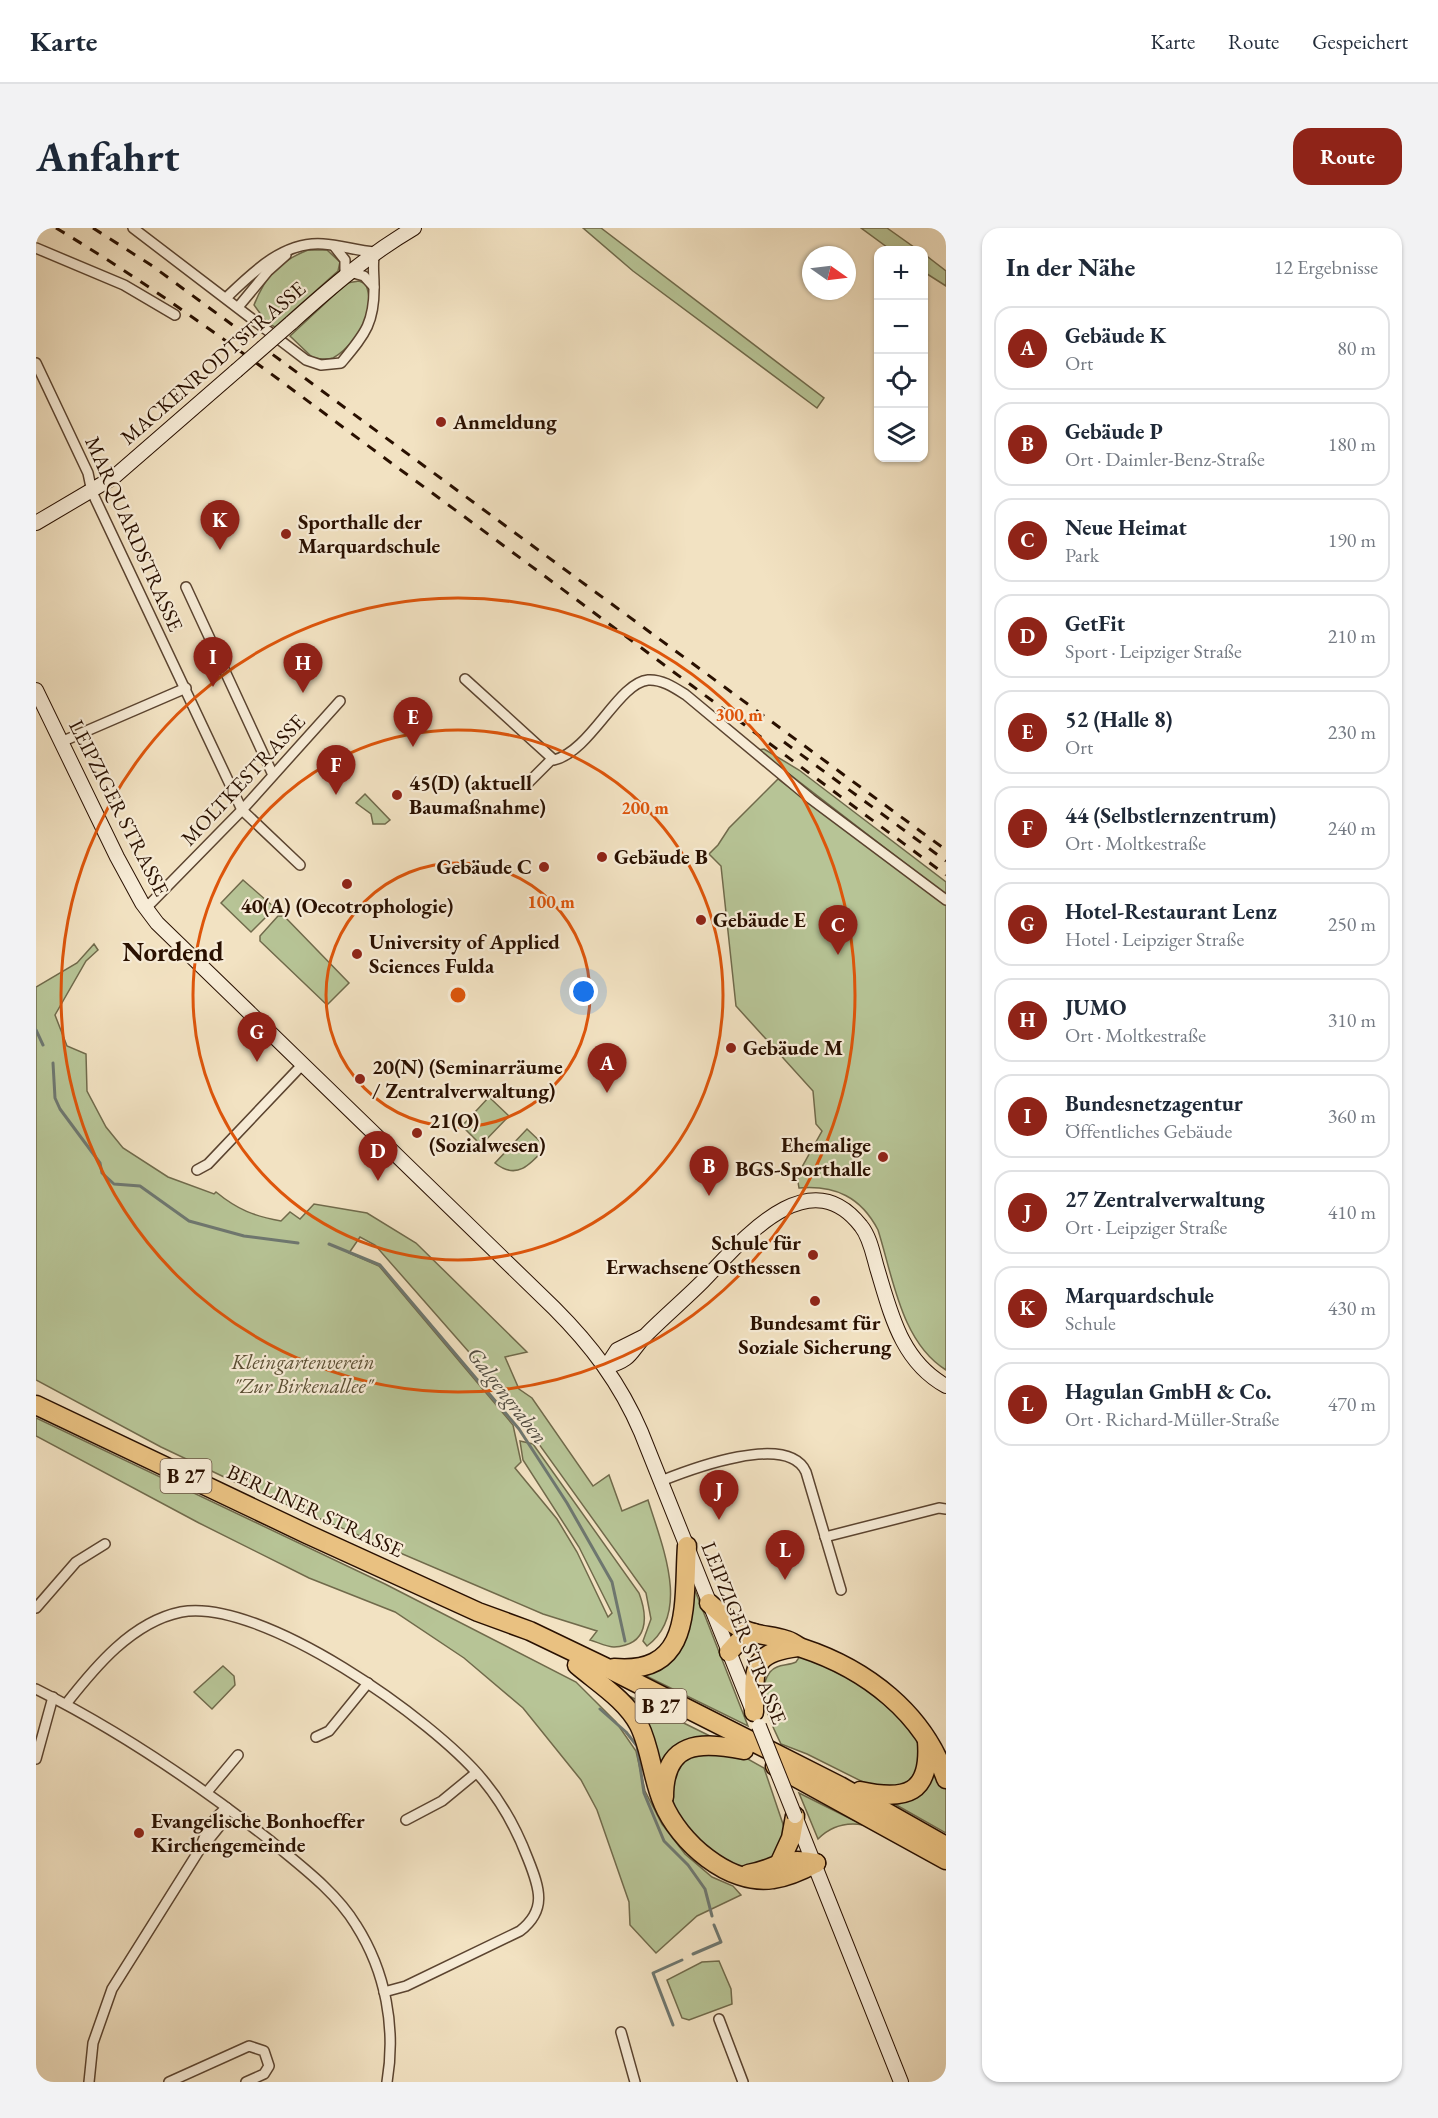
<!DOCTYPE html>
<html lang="de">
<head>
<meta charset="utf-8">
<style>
	:root { --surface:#fff; --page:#f2f2f3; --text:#1f2937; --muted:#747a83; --line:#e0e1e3; --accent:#8f2418 }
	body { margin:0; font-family:"EB Garamond",serif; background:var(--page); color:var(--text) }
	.controls { position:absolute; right:18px; top:18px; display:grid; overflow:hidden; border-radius:12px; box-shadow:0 2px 4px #0004 }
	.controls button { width:54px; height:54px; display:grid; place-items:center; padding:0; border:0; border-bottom:2px solid var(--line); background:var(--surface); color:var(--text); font:30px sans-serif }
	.compass { position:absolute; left:766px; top:18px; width:54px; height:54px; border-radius:50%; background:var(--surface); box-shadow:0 2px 4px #0004; rotate:104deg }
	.you { position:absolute; left:548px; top:764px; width:21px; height:21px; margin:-15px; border:4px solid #fff; border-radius:50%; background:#1a73e8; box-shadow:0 0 0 9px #1a73e833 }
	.badge { display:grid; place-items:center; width:39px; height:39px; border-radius:50%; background:var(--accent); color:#fff; font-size:20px; font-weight:700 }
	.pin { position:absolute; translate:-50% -50px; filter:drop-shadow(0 2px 3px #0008) }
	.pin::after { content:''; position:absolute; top:32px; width:21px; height:18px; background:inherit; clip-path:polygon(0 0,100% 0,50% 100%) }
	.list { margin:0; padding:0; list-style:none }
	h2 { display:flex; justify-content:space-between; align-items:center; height:78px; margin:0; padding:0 24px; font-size:26px }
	h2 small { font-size:20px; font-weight:400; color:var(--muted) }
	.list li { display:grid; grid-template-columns:39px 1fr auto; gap:18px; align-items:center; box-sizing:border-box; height:84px; margin:0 12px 12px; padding:0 12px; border:2px solid var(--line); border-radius:18px }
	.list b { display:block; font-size:22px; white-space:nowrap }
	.list p { margin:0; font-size:20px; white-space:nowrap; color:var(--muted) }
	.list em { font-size:20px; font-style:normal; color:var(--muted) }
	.icon { flex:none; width:33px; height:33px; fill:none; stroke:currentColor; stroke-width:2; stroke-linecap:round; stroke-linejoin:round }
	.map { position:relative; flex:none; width:910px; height:1854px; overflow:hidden; border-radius:18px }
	header { display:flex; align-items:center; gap:36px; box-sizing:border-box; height:84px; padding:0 30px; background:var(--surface); border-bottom:2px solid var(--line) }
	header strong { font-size:28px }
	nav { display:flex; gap:33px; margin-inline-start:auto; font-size:21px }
	.intro { display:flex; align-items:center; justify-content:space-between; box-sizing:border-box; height:144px; padding:0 36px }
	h1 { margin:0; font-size:42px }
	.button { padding:15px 27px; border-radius:18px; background:var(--accent); color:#fff; font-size:21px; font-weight:700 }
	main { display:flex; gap:36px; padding:0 36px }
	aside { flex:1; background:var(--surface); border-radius:18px; box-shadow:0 2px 4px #0004 }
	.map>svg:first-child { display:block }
</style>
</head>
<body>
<header>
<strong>Karte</strong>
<nav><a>Karte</a><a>Route</a><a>Gespeichert</a></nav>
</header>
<div class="intro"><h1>Anfahrt</h1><a class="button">Route</a></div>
<main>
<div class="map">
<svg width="910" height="1854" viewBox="0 0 910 1854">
	<rect width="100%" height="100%" fill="#f2e2c2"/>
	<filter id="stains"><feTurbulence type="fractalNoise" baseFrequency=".00333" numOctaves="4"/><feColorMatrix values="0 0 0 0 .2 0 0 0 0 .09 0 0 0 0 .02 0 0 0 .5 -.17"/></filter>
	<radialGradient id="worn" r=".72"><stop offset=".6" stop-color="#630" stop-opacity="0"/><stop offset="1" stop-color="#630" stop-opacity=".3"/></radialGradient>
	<g fill="#b7c496" stroke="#706a4b" stroke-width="1.5">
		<polygon points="547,0 565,0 788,170 781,180 597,43"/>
		<polygon points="825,0 851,0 882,22 855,22"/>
		<path d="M272,22H291L304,34L302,43L239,99L231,95L218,77C230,47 242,34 272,22Z"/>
		<polygon points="888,26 910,43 910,58 888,44"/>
		<path d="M323,53L330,56C333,66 335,75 333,85C330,100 310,123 297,130C291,132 283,131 277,130L254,108L311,55Z"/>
		<polygon points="728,521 763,542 910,654 910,667 722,522"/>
		<path d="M742,551L910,677V1142C865,1114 857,1049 842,1002C825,969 799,957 763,960L761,948L786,903L780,896L777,863L700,778L685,638L673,626L682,617L693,600Z"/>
		<polygon points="329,566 354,592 349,596 337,596 335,586 320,575"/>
		<polygon points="207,652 239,680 215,704 185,675"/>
		<polygon points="242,688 248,688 313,755 291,777 224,713 224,708"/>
		<path d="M58,716L62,722L50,733L19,787L31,818L50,826L51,863L70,899L87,920L132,949L178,966L180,964C202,982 218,988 245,993L254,984L264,991L278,976L331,985L380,1015L491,1124L469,1129L483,1161L496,1170L557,1258L573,1247L586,1283L612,1272C625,1315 656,1385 611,1418L607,1413L615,1391L610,1365L454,1148L339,1017L324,1009L313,1025L343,1038L477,1197L485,1234L479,1240L521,1291L541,1324L572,1389L576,1385L543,1319L487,1232L484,1213L497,1216L603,1365C612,1389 613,1417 578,1419C571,1419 561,1414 554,1412L561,1403L507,1386L205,1257L125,1219L0,1152V759L41,735Z"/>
		<polygon points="453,869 473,888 445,917 426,898"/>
		<path d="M491,901L510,919C495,936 481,953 459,935Z"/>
		<polygon points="0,1190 349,1356 540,1454 580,1494 600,1523 609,1563 626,1596 649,1626 676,1649 697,1658 705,1667 661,1688 620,1725 594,1697 593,1674 561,1582 545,1552 487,1480 428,1430 359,1384 273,1350 163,1295 0,1208"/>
		<polygon points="653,1347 712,1498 604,1445 624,1439"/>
		<path d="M764,1428C796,1433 880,1485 885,1520C886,1528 883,1539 882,1547L867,1562L837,1559L771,1526L745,1516C736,1497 718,1465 734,1444C740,1436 752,1438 760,1434Z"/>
		<polygon points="187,1438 198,1448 199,1457 176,1481 158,1464"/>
		<polygon points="587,1465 676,1509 627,1550"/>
		<path d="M654,1524L703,1526L728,1540L749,1602L740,1632C729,1635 714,1640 703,1639C679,1637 637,1592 634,1568C632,1551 642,1534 654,1524Z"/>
		<polygon points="900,1533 910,1562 910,1605 855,1574"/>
		<path d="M763,1565L827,1597C810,1594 794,1599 782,1611Z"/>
		<polygon points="683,1733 695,1761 696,1776 653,1792 646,1790 631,1752 666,1734"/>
	</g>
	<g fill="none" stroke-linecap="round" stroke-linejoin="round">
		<g stroke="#6e7770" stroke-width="3">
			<polyline points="0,802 7,817"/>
			<polyline points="17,835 19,870 24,881 64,935 66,945 78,956 104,958 153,993 208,1008 262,1015"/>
			<polyline points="293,1016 344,1037 483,1201 531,1275 576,1354 589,1413"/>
			<polyline points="564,1481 590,1504 601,1518 608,1565 628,1613 652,1637 669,1661 676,1688"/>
			<polyline points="657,1726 685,1714 678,1697"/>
			<polyline points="637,1797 617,1745 646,1732"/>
		</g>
		<defs>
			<g id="street">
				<path d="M97,0L270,132L285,137L305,135C329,106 339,95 338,56C338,45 336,34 339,24C321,23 305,17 287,16C248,13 217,44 191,69"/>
				<polyline points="298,18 309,32 309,47"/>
				<polyline points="0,20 88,57 139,87"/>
				<polyline points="314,44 328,48 338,59"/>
				<polyline points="203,78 232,43 250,27"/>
				<polyline points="0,135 52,245 56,264 206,582 264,637"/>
				<polyline points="150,359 237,547"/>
				<path d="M429,451L518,532C555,523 582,455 612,452C626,451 639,460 650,467L775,571L910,672"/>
				<polyline points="25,514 150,460"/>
				<polyline points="489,558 515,532"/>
				<polyline points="110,680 206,582 304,473"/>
				<polyline points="161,942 172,936 266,837"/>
				<path d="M625,1253C655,1241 752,1204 770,1244L805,1362"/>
				<polyline points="789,1309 903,1280 910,1281"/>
				<polyline points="0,1380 40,1334 69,1316"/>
				<path d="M0,1461C84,1503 162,1556 236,1614C265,1638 300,1664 320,1697C350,1744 360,1800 351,1854"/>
				<path d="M30,1476C59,1439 96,1394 145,1384C225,1369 398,1492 447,1552C467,1576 481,1602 492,1631C504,1661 511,1682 484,1703L370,1758L348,1764"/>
				<polyline points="280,1509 293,1503 332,1455"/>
				<polyline points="0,1531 17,1469"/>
				<polyline points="171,1564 202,1527"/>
				<polyline points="370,1592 406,1573 440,1545"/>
				<polyline points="166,1620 187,1594 191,1580"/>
				<polyline points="683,1791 707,1854"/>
				<polyline points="585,1804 599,1854"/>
				<path d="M53,1854L57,1815L76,1761L164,1621C169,1605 177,1589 191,1580"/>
				<polyline points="133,1854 213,1818 228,1823 233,1838 228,1846 210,1854"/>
			</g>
			<g id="secondary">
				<path d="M255,95C295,59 332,27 378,0"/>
				<polyline points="0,295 78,249 200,143"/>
				<path d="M0,462L81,629L106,675L121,695L518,1080C555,1117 584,1155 605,1204L716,1481"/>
				<path d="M570,1139C598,1131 593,1124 611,1106C629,1088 649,1071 667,1053C705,1014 772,930 825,998C834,1009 837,1026 841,1040C855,1086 865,1133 910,1158"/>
				<polyline points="570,1139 581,1122 607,1109"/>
				<polyline points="759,1588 865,1854"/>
			</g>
			<g id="highway">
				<polyline points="0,1177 271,1306 442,1384 494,1403 569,1439 804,1558 910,1618"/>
				<path d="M673,1375C687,1387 699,1401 718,1405C728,1408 739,1408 750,1412C756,1413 760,1418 766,1420C830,1441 888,1485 910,1551"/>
				<polyline points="693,1424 704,1412 718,1405"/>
				<path d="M541,1437C562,1455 590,1472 603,1497C615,1521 616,1550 627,1575C643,1614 693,1658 737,1651C752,1649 767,1642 780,1635"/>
				<path d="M578,1440C658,1447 647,1375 651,1318"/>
				<path d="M718,1484C719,1441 713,1425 762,1419"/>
				<polyline points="739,1538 910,1632"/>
				<path d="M824,1563C870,1573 895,1566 891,1513"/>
				<path d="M628,1569C628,1513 664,1513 708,1522"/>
				<polyline points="744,1634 755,1610 759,1588"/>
				<path d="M712,1646C743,1641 743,1628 780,1635"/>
			</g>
		</defs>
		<use href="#street" stroke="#5b4430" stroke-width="12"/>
		<use href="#secondary" stroke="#291000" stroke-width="16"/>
		<use href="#highway" stroke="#291000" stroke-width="21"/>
		<use href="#street" stroke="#f7ecd7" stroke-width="9"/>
		<use href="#secondary" stroke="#f7ecd7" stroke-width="14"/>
		<use href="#highway" stroke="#e9c181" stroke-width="18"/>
		<g stroke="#291000" stroke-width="3" stroke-dasharray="10 10" stroke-linecap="butt">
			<path d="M20,0C144,74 257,163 373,248C553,380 731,514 910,647"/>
			<polyline points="57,0 115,37 910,622"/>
			<polyline points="748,514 910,633"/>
		</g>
		<defs>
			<g id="secondary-bridge">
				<polyline points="200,143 255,95"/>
				<polyline points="723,1498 759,1588"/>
			</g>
		</defs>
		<use href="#secondary-bridge" stroke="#291000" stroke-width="16" stroke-linecap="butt"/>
		<use href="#secondary-bridge" stroke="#f7ecd7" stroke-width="14"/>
	</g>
	<g fill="none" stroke="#de550b" stroke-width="3">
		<circle cx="422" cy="767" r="132"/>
		<circle cx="422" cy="767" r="265"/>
		<circle cx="422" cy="767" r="397"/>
	</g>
	<g fill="#8f2418" stroke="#f7ecd7" stroke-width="2">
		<circle cx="405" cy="194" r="6"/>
		<circle cx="250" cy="306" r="6"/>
		<circle cx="361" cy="567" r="6"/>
		<circle cx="566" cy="629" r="6"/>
		<circle cx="508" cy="639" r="6"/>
		<circle cx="311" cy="656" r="6"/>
		<circle cx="665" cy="692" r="6"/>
		<circle cx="321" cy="726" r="6"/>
		<circle cx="695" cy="820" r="6"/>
		<circle cx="324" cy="851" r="6"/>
		<circle cx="381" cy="905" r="6"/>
		<circle cx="847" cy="929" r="6"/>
		<circle cx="777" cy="1027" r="6"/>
		<circle cx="779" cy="1073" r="6"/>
		<circle cx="103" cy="1605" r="6"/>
	</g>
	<g text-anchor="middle" stroke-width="4.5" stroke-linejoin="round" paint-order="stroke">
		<g fill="#f7ecd7" stroke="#675240" stroke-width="1.5">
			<rect x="124.5" y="1231" width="51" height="34" rx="4.5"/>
			<rect x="599.5" y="1461" width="51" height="34" rx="4.5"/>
		</g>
		<g font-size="20" font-weight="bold" fill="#291000">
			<text x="150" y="1255">B 27</text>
			<text x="625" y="1485">B 27</text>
		</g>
		<g font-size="21" fill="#291000" stroke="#f7ecd7">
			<text transform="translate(177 135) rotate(-41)" y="7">MACKENRODTSTRASSE</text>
			<text transform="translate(98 306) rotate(66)" y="7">MARQUARDSTRASSE</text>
			<text transform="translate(207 552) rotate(-47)" y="7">MOLTKESTRASSE</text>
			<text transform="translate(83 580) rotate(63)" y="7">LEIPZIGER STRASSE</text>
			<text transform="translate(279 1283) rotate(25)" y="7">BERLINER STRASSE</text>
			<text transform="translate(708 1405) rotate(68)" y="7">LEIPZIGER STRASSE</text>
		</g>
		<g font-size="21" font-weight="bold" fill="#291000" stroke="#f7ecd7" text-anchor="start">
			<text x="417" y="201">Anmeldung</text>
			<text x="262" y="301">Sporthalle der<tspan x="262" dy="24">Marquardschule</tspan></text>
			<text x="373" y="562">45(D) (aktuell<tspan x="373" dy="24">Baumaßnahme)</tspan></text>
			<text x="578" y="636">Gebäude B</text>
			<text x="496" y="646" text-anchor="end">Gebäude C</text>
			<text x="311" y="685" text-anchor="middle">40(A) (Oecotrophologie)</text>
			<text x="677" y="699">Gebäude E</text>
			<text x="333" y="721">University of Applied<tspan x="333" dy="24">Sciences Fulda</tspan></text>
			<text x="707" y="827">Gebäude M</text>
			<text x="336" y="846">20(N) (Seminarräume<tspan x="336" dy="24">/ Zentralverwaltung)</tspan></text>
			<text x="393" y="900">21(O)<tspan x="393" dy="24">(Sozialwesen)</tspan></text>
			<text x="835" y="924" text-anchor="end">Ehemalige<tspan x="835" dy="24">BGS-Sporthalle</tspan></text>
			<text x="765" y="1022" text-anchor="end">Schule für<tspan x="765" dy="24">Erwachsene Osthessen</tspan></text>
			<text x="779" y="1102" text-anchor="middle">Bundesamt für<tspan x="779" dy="24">Soziale Sicherung</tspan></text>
			<text x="115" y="1600">Evangelische Bonhoeffer<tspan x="115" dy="24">Kirchengemeinde</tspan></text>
		</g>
		<g font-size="21" font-style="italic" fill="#5b4f34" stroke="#f7ecd7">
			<text x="267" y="1141">Kleingartenverein<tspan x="267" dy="24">"Zur Birkenallee"</tspan></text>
		</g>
		<g font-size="22" font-style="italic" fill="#514c41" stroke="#f7ecd7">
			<text transform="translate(472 1167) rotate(52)" y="8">Galgengraben</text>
		</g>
		<g font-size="27" font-weight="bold" fill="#291000" stroke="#f7ecd7">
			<text x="137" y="733">Nordend</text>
		</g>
	</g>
	<circle cx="422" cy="767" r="9" fill="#de550b" stroke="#f7ecd7" stroke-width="3"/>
	<g font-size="18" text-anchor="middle" font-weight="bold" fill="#de550b" stroke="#f7ecd7" stroke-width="4.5" stroke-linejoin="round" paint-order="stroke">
		<text x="703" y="493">300 m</text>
		<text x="609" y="586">200 m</text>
		<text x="515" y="680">100 m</text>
	</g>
	<rect width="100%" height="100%" filter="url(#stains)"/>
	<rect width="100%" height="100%" fill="url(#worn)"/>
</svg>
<div class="controls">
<button>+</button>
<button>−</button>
<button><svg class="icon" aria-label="locate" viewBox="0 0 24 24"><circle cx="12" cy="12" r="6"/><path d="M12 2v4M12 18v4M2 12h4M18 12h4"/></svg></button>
<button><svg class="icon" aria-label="layers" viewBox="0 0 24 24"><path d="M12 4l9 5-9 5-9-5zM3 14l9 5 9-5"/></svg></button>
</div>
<svg class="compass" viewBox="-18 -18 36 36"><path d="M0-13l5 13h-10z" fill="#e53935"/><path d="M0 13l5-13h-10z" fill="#747a83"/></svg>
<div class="you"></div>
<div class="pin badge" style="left:571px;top:865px">A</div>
<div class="pin badge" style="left:673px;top:968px">B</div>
<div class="pin badge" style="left:802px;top:727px">C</div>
<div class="pin badge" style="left:342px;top:953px">D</div>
<div class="pin badge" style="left:377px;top:519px">E</div>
<div class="pin badge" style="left:300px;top:567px">F</div>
<div class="pin badge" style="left:221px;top:834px">G</div>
<div class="pin badge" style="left:267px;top:465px">H</div>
<div class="pin badge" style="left:177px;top:459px">I</div>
<div class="pin badge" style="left:683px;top:1292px">J</div>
<div class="pin badge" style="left:184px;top:322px">K</div>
<div class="pin badge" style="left:749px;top:1352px">L</div>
</div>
<aside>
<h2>In der Nähe<small>12 Ergebnisse</small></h2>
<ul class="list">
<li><span class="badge">A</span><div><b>Gebäude K</b><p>Ort</p></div><em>80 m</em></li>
<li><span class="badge">B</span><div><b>Gebäude P</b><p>Ort · Daimler-Benz-Straße</p></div><em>180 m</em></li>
<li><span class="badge">C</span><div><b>Neue Heimat</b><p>Park</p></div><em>190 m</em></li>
<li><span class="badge">D</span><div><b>GetFit</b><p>Sport · Leipziger Straße</p></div><em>210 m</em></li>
<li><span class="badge">E</span><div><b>52 (Halle 8)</b><p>Ort</p></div><em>230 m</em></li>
<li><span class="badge">F</span><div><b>44 (Selbstlernzentrum)</b><p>Ort · Moltkestraße</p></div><em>240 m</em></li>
<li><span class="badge">G</span><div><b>Hotel-Restaurant Lenz</b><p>Hotel · Leipziger Straße</p></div><em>250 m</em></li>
<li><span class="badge">H</span><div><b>JUMO</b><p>Ort · Moltkestraße</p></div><em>310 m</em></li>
<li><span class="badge">I</span><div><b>Bundesnetzagentur</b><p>Öffentliches Gebäude</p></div><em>360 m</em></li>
<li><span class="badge">J</span><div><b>27 Zentralverwaltung</b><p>Ort · Leipziger Straße</p></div><em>410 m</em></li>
<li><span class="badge">K</span><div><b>Marquardschule</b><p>Schule</p></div><em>430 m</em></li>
<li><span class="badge">L</span><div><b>Hagulan GmbH &amp; Co.</b><p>Ort · Richard-Müller-Straße</p></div><em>470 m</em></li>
</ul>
</aside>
</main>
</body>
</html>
